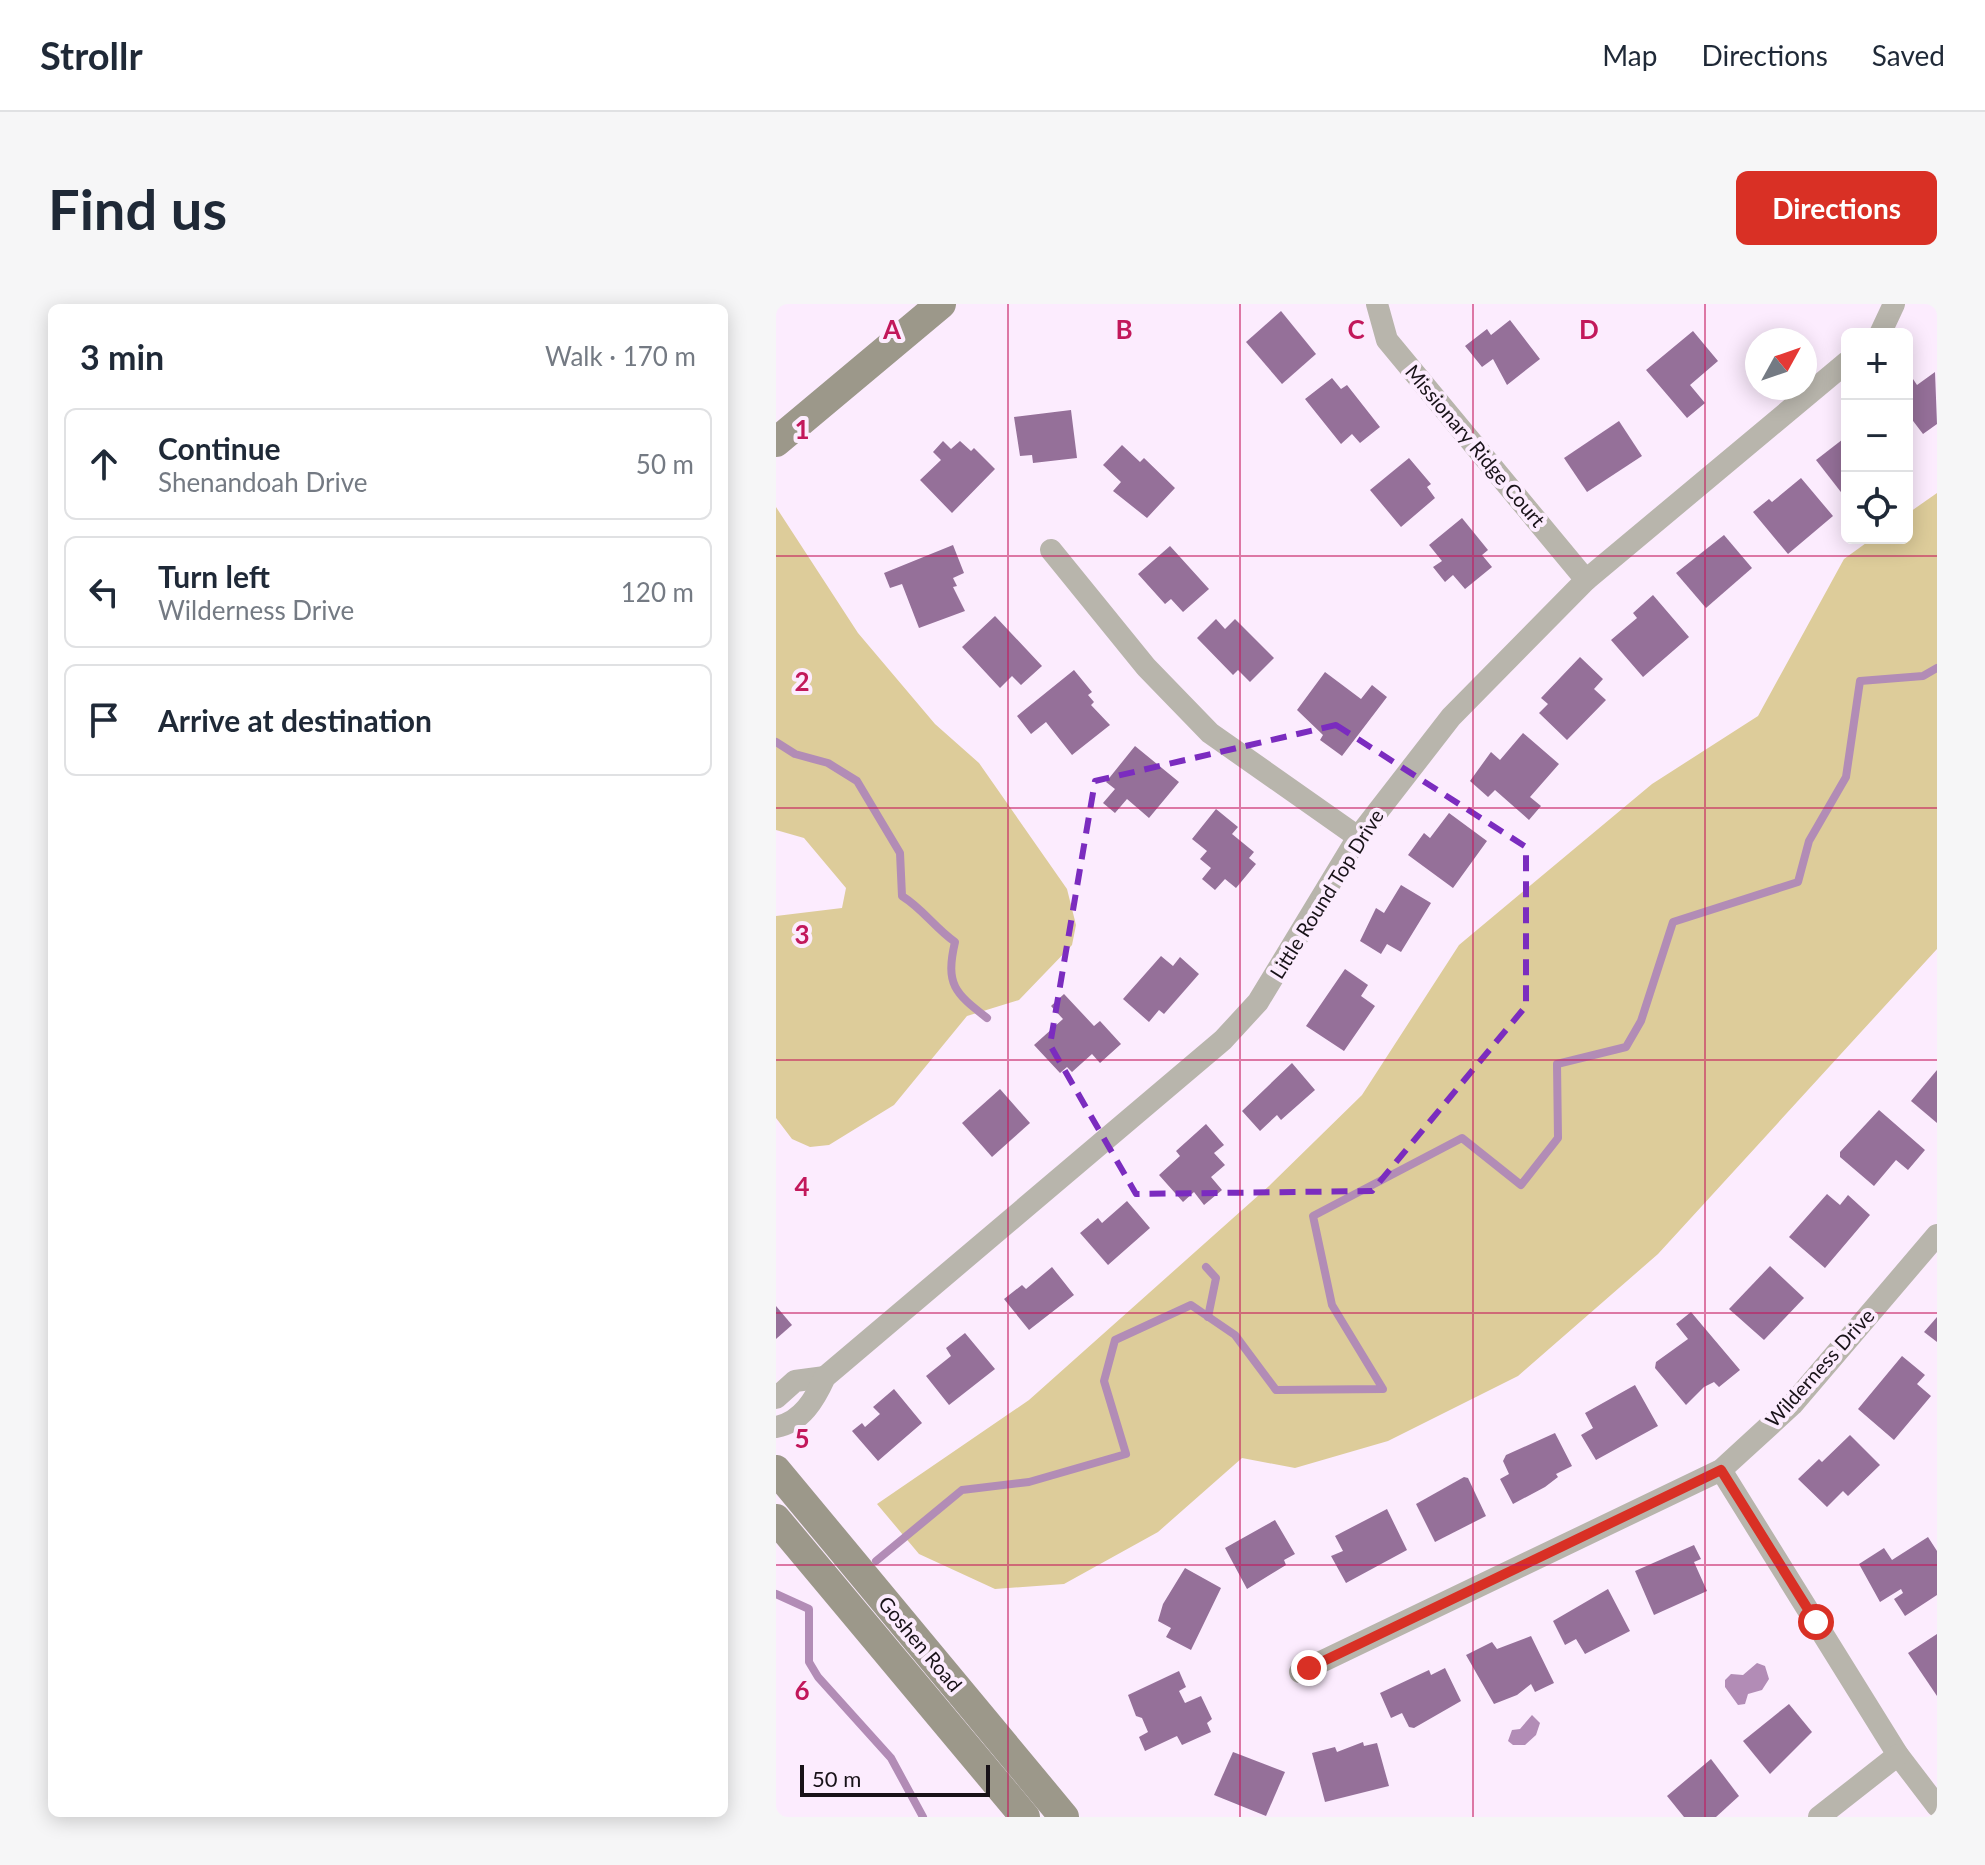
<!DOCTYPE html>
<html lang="en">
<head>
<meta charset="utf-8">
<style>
	:root { --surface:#fff; --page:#f6f6f7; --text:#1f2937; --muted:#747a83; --line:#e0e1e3; --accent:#d93025 }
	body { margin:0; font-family:Lato,sans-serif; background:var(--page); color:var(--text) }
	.controls { position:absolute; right:24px; top:24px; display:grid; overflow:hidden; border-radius:12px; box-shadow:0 4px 20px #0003 }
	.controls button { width:72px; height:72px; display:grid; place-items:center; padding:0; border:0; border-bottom:2px solid var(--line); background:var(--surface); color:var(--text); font:40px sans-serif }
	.compass { position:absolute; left:969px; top:24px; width:72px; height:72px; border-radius:50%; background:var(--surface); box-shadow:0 4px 20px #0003; rotate:50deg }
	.scale { position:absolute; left:24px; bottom:20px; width:190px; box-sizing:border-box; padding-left:8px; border:4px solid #181218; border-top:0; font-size:22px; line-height:28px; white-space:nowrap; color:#181218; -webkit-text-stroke:6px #fcecfe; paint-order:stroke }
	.stop { position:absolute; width:24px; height:24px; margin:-18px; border:6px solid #d93025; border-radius:50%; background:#fff }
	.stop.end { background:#d93025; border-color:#fff; box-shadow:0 2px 8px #0008 }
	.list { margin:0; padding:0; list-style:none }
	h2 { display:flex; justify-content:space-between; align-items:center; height:104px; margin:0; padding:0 32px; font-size:34px }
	h2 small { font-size:26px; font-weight:400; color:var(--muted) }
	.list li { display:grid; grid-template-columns:52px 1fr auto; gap:24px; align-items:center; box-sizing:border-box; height:112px; margin:0 16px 16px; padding:0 16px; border:2px solid var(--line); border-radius:12px }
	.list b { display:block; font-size:30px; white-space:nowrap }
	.list p { margin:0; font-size:26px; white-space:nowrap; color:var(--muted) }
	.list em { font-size:26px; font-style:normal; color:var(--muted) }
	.icon { flex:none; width:44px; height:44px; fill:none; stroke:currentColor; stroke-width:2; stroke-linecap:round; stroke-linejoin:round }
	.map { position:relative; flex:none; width:1161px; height:1513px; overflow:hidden; border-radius:12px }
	header { display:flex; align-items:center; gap:48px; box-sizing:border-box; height:112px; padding:0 40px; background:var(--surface); border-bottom:2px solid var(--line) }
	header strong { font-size:38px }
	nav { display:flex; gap:44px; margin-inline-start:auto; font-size:28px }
	.intro { display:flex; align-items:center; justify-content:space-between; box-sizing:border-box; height:192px; padding:0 48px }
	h1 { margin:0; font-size:56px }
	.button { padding:20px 36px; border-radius:12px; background:var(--accent); color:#fff; font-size:28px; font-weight:700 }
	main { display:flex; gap:48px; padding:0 48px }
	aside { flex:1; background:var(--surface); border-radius:12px; box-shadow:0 4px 20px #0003 }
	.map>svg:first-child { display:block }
</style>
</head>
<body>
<header>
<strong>Strollr</strong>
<nav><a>Map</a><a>Directions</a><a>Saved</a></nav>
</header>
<div class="intro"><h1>Find us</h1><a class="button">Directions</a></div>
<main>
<aside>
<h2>3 min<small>Walk · 170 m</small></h2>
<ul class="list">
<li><svg class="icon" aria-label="ahead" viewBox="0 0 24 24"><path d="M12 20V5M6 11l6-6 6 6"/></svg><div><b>Continue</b><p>Shenandoah Drive</p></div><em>50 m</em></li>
<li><svg class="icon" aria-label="left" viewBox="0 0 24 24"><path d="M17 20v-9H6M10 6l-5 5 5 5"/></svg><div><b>Turn left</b><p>Wilderness Drive</p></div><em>120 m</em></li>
<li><svg class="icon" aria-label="arrive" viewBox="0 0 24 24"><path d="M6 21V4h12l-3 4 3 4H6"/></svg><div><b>Arrive at destination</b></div></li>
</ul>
</aside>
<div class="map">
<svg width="1161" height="1513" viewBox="0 0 1161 1513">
	<rect width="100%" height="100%" fill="#fcecfe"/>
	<g fill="#ddcc9a">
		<polygon points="1161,189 1161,645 882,950 742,1072 612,1137 519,1164 466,1154 382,1228 288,1280 219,1285 143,1250 101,1200 253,1096 493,882 586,791 683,641 876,480 982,412 1068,255 1097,234 1131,234 1131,210"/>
		<polygon points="0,203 82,329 159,420 203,459 291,585 300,621 296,641 243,696 191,712 118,801 53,841 34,843 16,835 0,814 0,612 66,604 70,584 28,534 0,526"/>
	</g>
	<g fill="#b28cb6">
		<polygon points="981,1359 989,1362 993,1375 986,1386 972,1390 969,1400 962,1401 949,1383 949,1376 955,1370 967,1371"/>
		<polygon points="756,1411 764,1419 760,1431 749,1441 737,1441 732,1437 736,1426 744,1425"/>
	</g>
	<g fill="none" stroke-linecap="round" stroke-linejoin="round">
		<g stroke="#b28cb6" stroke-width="8">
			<path d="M0,438L19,450L52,459L81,477L124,549L126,592C147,605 159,624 179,638C169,681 179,689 211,714"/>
			<polyline points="430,963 440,974 432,1013"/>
			<polyline points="100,1257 186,1186 253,1178 350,1150 328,1077 339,1036 415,1001 459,1031 500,1086 607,1085 556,1001 537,912 686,834 745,881 782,834 781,760 850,743 865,717 897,618 1022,578 1033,537 1070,473 1084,377 1147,372 1161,364"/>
			<polyline points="0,1290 33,1305 33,1358 42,1373 115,1454 147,1513"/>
		</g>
	</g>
	<g fill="#957099">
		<polygon points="505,7 540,50 506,80 470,38"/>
		<polygon points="734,16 764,55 731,81 717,55 706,63 689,42 711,25 715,31"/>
		<polygon points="917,27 942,57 914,81 929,99 911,114 870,66"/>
		<polygon points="1159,68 1161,120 1147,130 1131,109 1131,79 1137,75 1141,81"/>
		<polygon points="556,74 565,85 571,81 604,123 584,139 576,130 565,140 529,95"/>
		<polygon points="295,106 301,154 257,159 256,151 244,152 238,113"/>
		<polygon points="843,117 866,152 811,188 788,154"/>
		<polygon points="1071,132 1071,189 1068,192 1040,156"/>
		<polygon points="167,137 175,145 184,137 195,147 198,144 219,165 176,209 144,176 165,156 157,148"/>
		<polygon points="346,141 364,158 368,154 399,184 371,214 337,187 345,178 327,161"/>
		<polygon points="633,154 655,180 651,183 659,194 625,223 594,186"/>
		<polygon points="1025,174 1057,212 1012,250 977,208 993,195 996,198"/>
		<polygon points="686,214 712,246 706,251 716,263 689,285 677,271 669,278 657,263 666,257 653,241"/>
		<polygon points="948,231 976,264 930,304 900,269"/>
		<polygon points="177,241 188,269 177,274 181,282 177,283 189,307 143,324 126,280 114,284 108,269"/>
		<polygon points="394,242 433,285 407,308 395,295 389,300 362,270"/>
		<polygon points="877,291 913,333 867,373 835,336 861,314 857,309"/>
		<polygon points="219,312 266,362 245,381 236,372 224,384 186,343"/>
		<polygon points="440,315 449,325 459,315 498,354 474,378 462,366 457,371 421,334"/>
		<polygon points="804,353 827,375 818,385 830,396 791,436 763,409 772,400 765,394"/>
		<polygon points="298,366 316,388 312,391 318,398 315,401 334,421 296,451 270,418 255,430 241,412"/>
		<polygon points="549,368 585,395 596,381 611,393 566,452 544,436 547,431 521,406"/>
		<polygon points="747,429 783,460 754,493 765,502 753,516 719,486 712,493 694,477 715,448 724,456"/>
		<polygon points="359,442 403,478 373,514 351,495 339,509 327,499 339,485 330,478"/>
		<polygon points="440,505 462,523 456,530 478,548 473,554 480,560 460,584 449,575 439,586 426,575 435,564 424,555 431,547 416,535"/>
		<polygon points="673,509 711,537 677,584 632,551 648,529 654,534"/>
		<polygon points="625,581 655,599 625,648 611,640 605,650 584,637 600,604 608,609"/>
		<polygon points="385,652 397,662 404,653 423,670 388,710 383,706 373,718 347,695"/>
		<polygon points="569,665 592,681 585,692 599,702 568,747 530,722"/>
		<polygon points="288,690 318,722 324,717 345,740 324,759 316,750 296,768 291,763 284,769 258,741 287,715 275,702"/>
		<polygon points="516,759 539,786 505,816 501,811 484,827 466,807"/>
		<polygon points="1161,766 1161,819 1135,797"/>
		<polygon points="224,785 254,819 216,853 186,819"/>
		<polygon points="1103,806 1149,846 1132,866 1120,856 1098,882 1064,853 1064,848"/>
		<polygon points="430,820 448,841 438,849 449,861 435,873 446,886 428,901 418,888 407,898 383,871 404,852 400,847"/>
		<polygon points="1051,890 1064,901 1072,891 1094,911 1049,964 1013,933"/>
		<polygon points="351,897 374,924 332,961 304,929 322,914 326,919"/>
		<polygon points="994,962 1028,994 988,1036 953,1005"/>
		<polygon points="276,963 298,991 253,1026 228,995 246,981 250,985"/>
		<polygon points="0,1002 16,1021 0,1035"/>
		<polygon points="915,1008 964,1066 943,1083 938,1078 928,1083 910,1101 879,1064 880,1058 912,1035 900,1020"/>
		<polygon points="1161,1013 1161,1038 1148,1028"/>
		<polygon points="189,1029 219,1065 173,1101 150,1072 175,1052 170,1044"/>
		<polygon points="1126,1052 1149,1071 1141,1080 1155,1092 1118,1136 1082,1105"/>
		<polygon points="859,1081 882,1122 820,1156 805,1131 817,1124 809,1109"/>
		<polygon points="118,1085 146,1119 102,1157 76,1127 86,1119 89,1123 104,1110 97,1103"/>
		<polygon points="779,1129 796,1162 780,1170 782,1173 769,1183 737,1200 724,1175 733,1170 727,1157 730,1151"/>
		<polygon points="1074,1131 1104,1161 1072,1192 1067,1187 1051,1203 1022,1175 1043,1155 1046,1158"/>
		<polygon points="688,1173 692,1174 710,1212 659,1238 640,1200"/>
		<polygon points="611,1205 631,1246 570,1279 555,1252 567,1247 559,1232"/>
		<polygon points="499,1216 519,1250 508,1256 510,1261 471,1285 449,1244"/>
		<polygon points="1152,1233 1161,1247 1161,1291 1129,1312 1118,1295 1127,1289 1125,1285 1104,1298 1083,1260 1108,1244 1116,1256"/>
		<polygon points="918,1241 925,1255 918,1258 931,1287 878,1311 859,1267"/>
		<polygon points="409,1264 445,1284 415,1346 390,1333 395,1324 382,1317 387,1300"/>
		<polygon points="832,1285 854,1327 809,1350 800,1335 789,1341 777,1317"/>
		<polygon points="1161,1330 1161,1392 1132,1349"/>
		<polygon points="755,1332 778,1379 759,1388 755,1380 741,1391 718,1400 690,1351 716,1338 721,1345"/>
		<polygon points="669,1364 685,1397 638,1424 633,1423 626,1409 615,1414 604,1389 653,1366 655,1371"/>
		<polygon points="403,1367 410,1383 403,1387 409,1399 425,1392 436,1415 431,1419 435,1428 406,1441 401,1432 369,1447 363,1433 372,1428 366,1414 360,1412 352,1391"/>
		<polygon points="1013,1400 1036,1428 994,1470 967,1437"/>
		<polygon points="587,1438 588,1442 601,1439 613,1482 549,1498 536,1449 559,1443 561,1448"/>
		<polygon points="457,1448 509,1468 490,1512 438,1491"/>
		<polygon points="935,1455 963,1492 940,1513 908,1513 891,1492"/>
	</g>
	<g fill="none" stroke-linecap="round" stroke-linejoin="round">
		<g stroke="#b8b5ac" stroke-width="22">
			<polyline points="601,0 611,36 810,276"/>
			<polyline points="1104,30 1118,0"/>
			<polyline points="275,246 370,363 434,429 582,533"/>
			<polyline points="0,1094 19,1077 49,1073"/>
			<path d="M0,1123C26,1118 39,1095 49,1073L447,736L482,698L582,533L675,413L810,276L1071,58"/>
			<polyline points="945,1166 1122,1451 1161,1502"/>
			<polyline points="524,1368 945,1166 1016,1101 1161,931"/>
			<polyline points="1043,1513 1122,1451"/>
		</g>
		<g stroke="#9c988a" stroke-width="30">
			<polyline points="0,138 165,0"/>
			<polyline points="0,1166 288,1513"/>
			<polyline points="0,1215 249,1513"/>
		</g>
	</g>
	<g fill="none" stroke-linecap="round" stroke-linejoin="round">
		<polyline stroke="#d93025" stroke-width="10" points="533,1364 945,1166 1040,1318"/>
	</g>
	<path fill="none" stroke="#7b2cbf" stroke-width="6" stroke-dasharray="16 10" stroke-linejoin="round" d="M560,421L750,543V702L596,887L360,890L274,741L319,477Z"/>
	<path fill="none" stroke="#c2185b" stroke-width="2" stroke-opacity="0.55" d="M232,0V1513M464,0V1513M697,0V1513M929,0V1513M0,252H1161M0,504H1161M0,756H1161M0,1009H1161M0,1261H1161"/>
	<g text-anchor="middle" stroke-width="8" stroke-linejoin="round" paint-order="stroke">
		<g font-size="20" fill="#181218" stroke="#fcecfe">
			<text transform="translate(699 142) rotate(50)" y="7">Missionary Ridge Court</text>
			<text transform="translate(551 590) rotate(-58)" y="7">Little Round Top Drive</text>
			<text transform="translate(1044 1064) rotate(-48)" y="7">Wilderness Drive</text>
			<text transform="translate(144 1340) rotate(50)" y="7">Goshen Road</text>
		</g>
	</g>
	<g font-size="26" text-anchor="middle" font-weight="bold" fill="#c2185b" stroke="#fcecfe" stroke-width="8" stroke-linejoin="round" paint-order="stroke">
		<text x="116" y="35">A</text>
		<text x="348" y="35">B</text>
		<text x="580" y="35">C</text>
		<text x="813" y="35">D</text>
		<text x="26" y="135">1</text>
		<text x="26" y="387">2</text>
		<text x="26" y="640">3</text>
		<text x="26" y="892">4</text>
		<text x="26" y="1144">5</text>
		<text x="26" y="1396">6</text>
	</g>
</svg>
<div class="controls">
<button>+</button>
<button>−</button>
<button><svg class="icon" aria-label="locate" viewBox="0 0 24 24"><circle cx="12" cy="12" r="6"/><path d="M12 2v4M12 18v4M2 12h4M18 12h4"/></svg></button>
</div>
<svg class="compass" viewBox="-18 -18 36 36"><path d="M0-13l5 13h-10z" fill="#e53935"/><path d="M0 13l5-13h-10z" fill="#747a83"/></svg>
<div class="scale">50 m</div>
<div class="stop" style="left:1040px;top:1318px"></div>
<div class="stop end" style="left:533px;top:1364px"></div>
</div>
</main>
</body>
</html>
